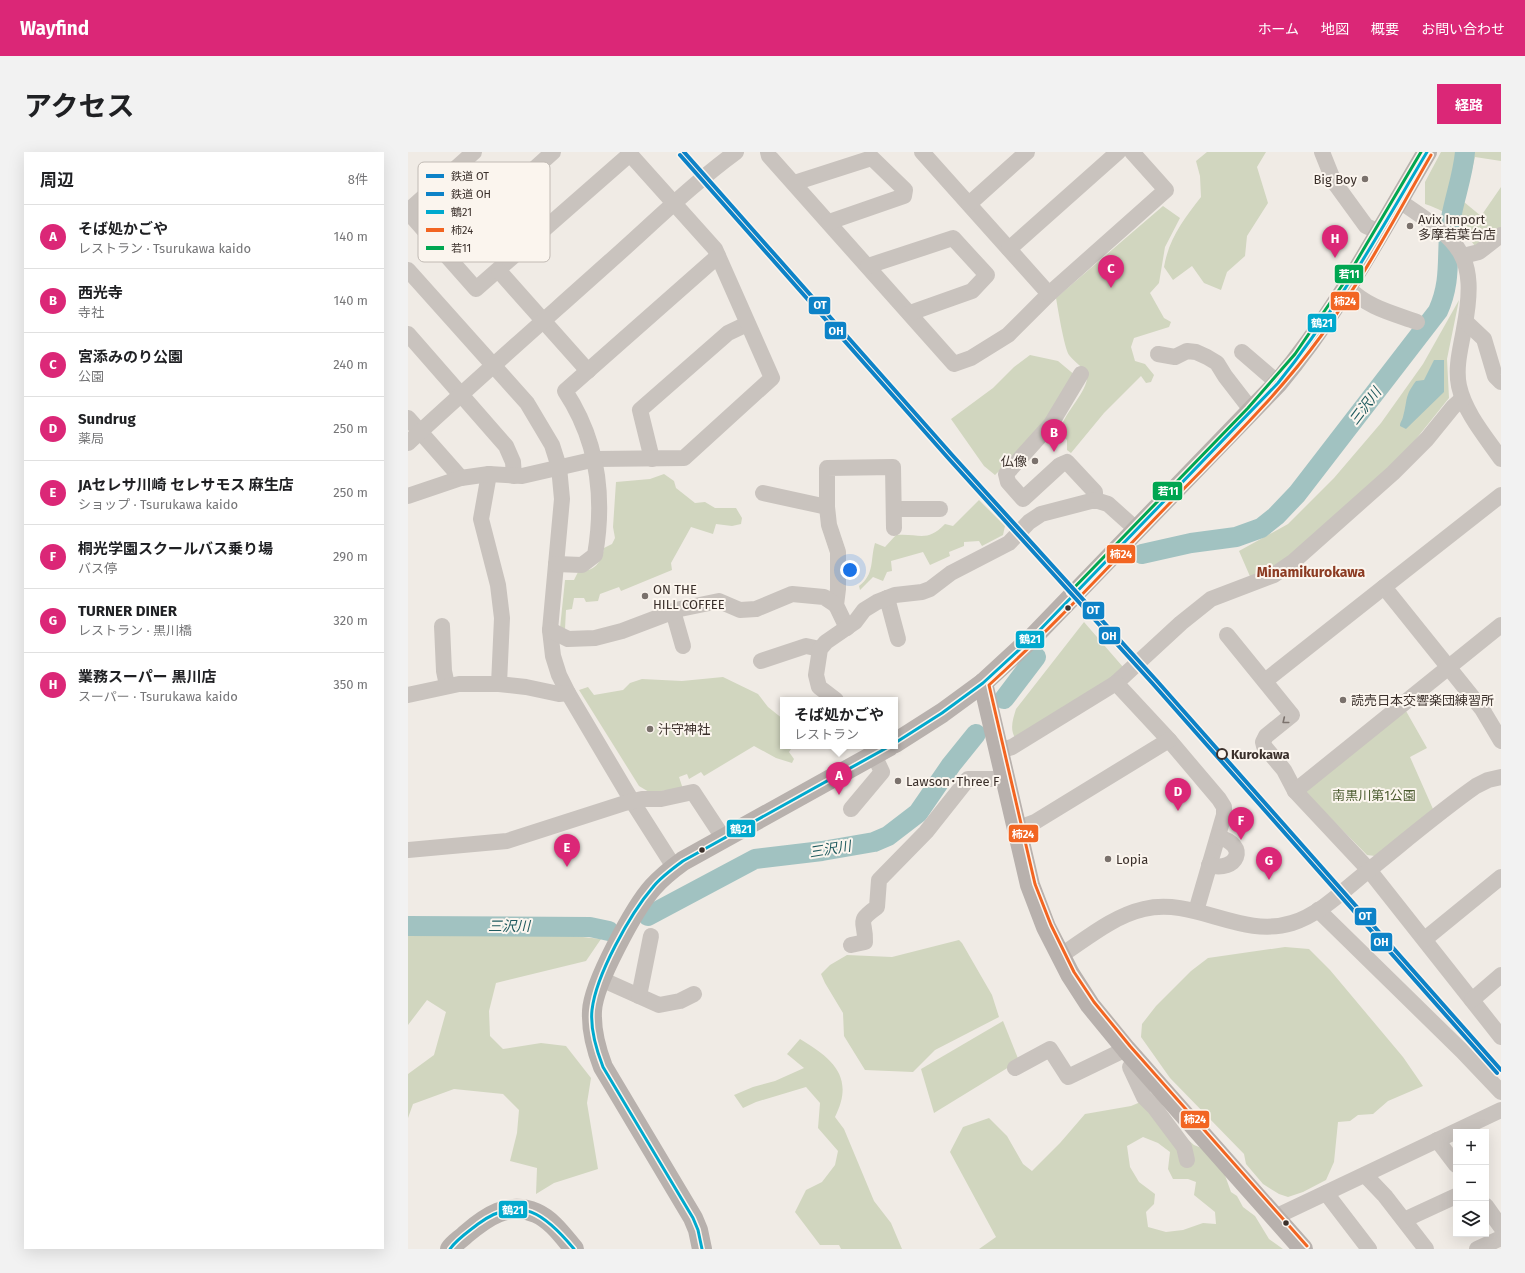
<!DOCTYPE html>
<html lang="ja">
<head>
<meta charset="utf-8">
<style>
	:root { --surface:#fff; --page:#f2f2f2; --text:#202124; --muted:#757577; --line:#e0e0e0; --accent:#db2777 }
	body { margin:0; font-family:"Fira Sans","Noto Sans JP",sans-serif; background:var(--page); color:var(--text) }
	.controls { position:absolute; right:12px; bottom:12px; display:grid; overflow:hidden; border-radius:0px; box-shadow:0 4px 16px #0002 }
	.controls button { width:36px; height:36px; display:grid; place-items:center; padding:0; border:0; border-bottom:1px solid var(--line); background:var(--surface); color:var(--text); font:20px sans-serif }
	.you { position:absolute; left:442px; top:418px; width:14px; height:14px; margin:-10px; border:3px solid #fff; border-radius:50%; background:#1a73e8; box-shadow:0 0 0 6px #1a73e833 }
	.badge { display:grid; place-items:center; width:26px; height:26px; border-radius:50%; background:var(--accent); color:#fff; font-size:13px; font-weight:700 }
	.pin { position:absolute; translate:-50% -33px; filter:drop-shadow(0 1px 2px #0008) }
	.pin::after { content:''; position:absolute; top:21px; width:14px; height:12px; background:inherit; clip-path:polygon(0 0,100% 0,50% 100%) }
	.popup { position:absolute; left:372px; top:545px; width:118px; height:52px; box-sizing:border-box; display:grid; place-content:center; border-radius:0px; background:var(--surface); filter:drop-shadow(0 1px 3px #0005); font-size:13px; white-space:nowrap; color:var(--muted) }
	.popup b { font-size:15px; color:var(--text) }
	.popup::after { content:''; position:absolute; left:50%; top:100%; margin-left:-8px; border:8px solid transparent; border-top-color:var(--surface) }
	.list { margin:0; padding:0; list-style:none }
	h2 { display:flex; justify-content:space-between; align-items:center; height:52px; margin:0; padding:0 16px; font-size:17px }
	h2 small { font-size:13px; font-weight:400; color:var(--muted) }
	.list li { display:grid; grid-template-columns:26px 1fr auto; gap:12px; align-items:center; box-sizing:border-box; height:64px; padding:0 16px; border-top:1px solid var(--line) }
	.list b { display:block; font-size:15px; white-space:nowrap }
	.list p { margin:0; font-size:13px; white-space:nowrap; color:var(--muted) }
	.list em { font-size:13px; font-style:normal; color:var(--muted) }
	.icon { flex:none; width:22px; height:22px; fill:none; stroke:currentColor; stroke-width:2; stroke-linecap:round; stroke-linejoin:round }
	.map { position:relative; flex:none; width:1093px; height:1097px; overflow:hidden; border-radius:0px }
	header { display:flex; align-items:center; gap:24px; box-sizing:border-box; height:56px; padding:0 20px; background:var(--accent); color:#fff }
	header strong { font-size:19px }
	nav { display:flex; gap:22px; margin-inline-start:auto; font-size:14px }
	.intro { display:flex; align-items:center; justify-content:space-between; box-sizing:border-box; height:96px; padding:0 24px }
	h1 { margin:0; font-size:28px }
	.button { padding:10px 18px; border-radius:0px; background:var(--accent); color:#fff; font-size:14px; font-weight:700 }
	main { display:flex; gap:24px; padding:0 24px }
	aside { flex:1; background:var(--surface); border-radius:0px; box-shadow:0 4px 16px #0002 }
	.map>svg:first-child { display:block }
</style>
</head>
<body>
<header>
<strong>Wayfind</strong>
<nav><a>ホーム</a><a>地図</a><a>概要</a><a>お問い合わせ</a></nav>
</header>
<div class="intro"><h1>アクセス</h1><a class="button">経路</a></div>
<main>
<aside>
<h2>周辺<small>8件</small></h2>
<ul class="list">
<li><span class="badge">A</span><div><b>そば処かごや</b><p>レストラン · Tsurukawa kaido</p></div><em>140 m</em></li>
<li><span class="badge">B</span><div><b>西光寺</b><p>寺社</p></div><em>140 m</em></li>
<li><span class="badge">C</span><div><b>宮添みのり公園</b><p>公園</p></div><em>240 m</em></li>
<li><span class="badge">D</span><div><b>Sundrug</b><p>薬局</p></div><em>250 m</em></li>
<li><span class="badge">E</span><div><b>JAセレサ川崎 セレサモス 麻生店</b><p>ショップ · Tsurukawa kaido</p></div><em>250 m</em></li>
<li><span class="badge">F</span><div><b>桐光学園スクールバス乗り場</b><p>バス停</p></div><em>290 m</em></li>
<li><span class="badge">G</span><div><b>TURNER DINER</b><p>レストラン · 黒川橋</p></div><em>320 m</em></li>
<li><span class="badge">H</span><div><b>業務スーパー 黒川店</b><p>スーパー · Tsurukawa kaido</p></div><em>350 m</em></li>
</ul>
</aside>
<div class="map">
<svg width="1093" height="1097" viewBox="0 0 1093 1097">
	<rect width="100%" height="100%" fill="#f0ebe5"/>
	<g fill="#d1d6bf" fill-rule="evenodd">
		<path d="M799,0H858L849,15L860,51L839,84L837,104L819,120L813,138L796,131L784,114L765,128L756,115C761,86 776,67 793,45L792,24L788,9Z"/>
		<path d="M1033,0H1093V9L1067,5L1056,50L1073,64L1093,35V77L1067,94C1050,70 1046,62 1017,52V30Z"/>
		<path d="M755,54L772,66L757,95L751,131L742,141L756,166L763,170L761,175L726,186L723,195L727,209L737,212L746,223L743,230L738,231L733,224L696,261L663,301L659,298V288L651,281C655,262 676,244 679,227C680,218 666,210 661,203C656,195 650,157 648,146Z"/>
		<polygon points="1051,148 1039,207 1041,246 992,307 885,402 844,429 831,399 880,372 926,326 973,271 1015,212"/>
		<polygon points="622,203 650,209 668,224 641,270 587,323 576,314 543,267 585,236 606,215"/>
		<path d="M256,322L266,329L268,336L287,351L297,350L307,356H328L334,366L333,372L324,374L308,372L305,382L283,375L263,411L264,418L213,439L211,435L192,442L190,449L178,450L176,446H166L164,457L158,458L157,477L152,476L157,428H166L170,420C186,419 193,412 196,396L204,392L207,386L205,375L208,330L242,327Z"/>
		<path d="M571,348L597,374L595,383L574,394L571,389L556,390V394L541,400L542,404L522,413L515,400L483,409L484,419L479,420L475,429L465,425L452,438L451,434C467,422 462,408 467,391L477,395L488,383C511,381 519,391 537,372L545,374Z"/>
		<path d="M676,470L715,515L705,525L608,587C601,578 605,567 608,557Z"/>
		<polygon points="315,525 350,542 360,555 375,567 375,594 385,594 381,600 386,607 384,611 368,606 346,594 296,624 293,620 281,627 279,622 271,625 275,637 241,640 231,634 171,538 180,535 186,543 215,538 222,531 234,527 274,529"/>
		<polygon points="998,559 1019,596 1002,605 1025,657 967,704 959,703 898,641 897,636"/>
		<polygon points="4,766 193,787 178,809 88,831 81,859 82,884 95,897 133,891 158,894 183,926 179,951 190,1017 146,1031 128,1042 129,1016 102,1009 109,981 111,958 95,942 46,937 5,952 0,966 0,922 26,903 38,860 19,848 0,873 0,767"/>
		<polygon points="551,788 554,791 584,843 591,865 527,898 505,920 457,918 436,884 435,861 417,831 413,822 422,813 439,803 484,805"/>
		<polygon points="877,795 901,797 922,818 995,905 1015,934 980,949 965,962 950,963 942,969 930,970 926,1010 918,1028 895,1040 880,1045 871,1042 855,1032 838,1012 836,1002 762,926 733,885 734,872 748,854 783,819 800,806"/>
		<polygon points="595,869 611,909 526,961 513,917"/>
		<path d="M392,887C425,907 447,925 427,965L436,977L466,1049L483,1071L494,1097H433L431,1093H412L387,1060L398,1038L414,1030L427,1013L430,999L410,976L412,951L398,935L348,950L335,956L326,943L345,935L367,929L396,916L379,902Z"/>
		<path d="M735,949L786,993L796,997L814,1015L823,1040L829,1044L835,1055L847,1064L861,1087L875,1097H571L588,1085L542,1000L555,975L581,966L599,984L615,1012L624,1019L652,991L677,962L723,954ZM735,985L750,991L762,1000L760,1017L765,1027H780L788,1030L786,1043L807,1060L808,1072L795,1071L775,1078L758,1080L740,1075L738,1060L746,1052L747,1042L731,1030L722,1015L719,994Z"/>
	</g>
	<path fill="#a1c2c1" d="M1026,208H1036V240L998,277L992,274C992,270 994,269 995,265C1000,247 996,245 1008,229L1016,228Z"/>
	<g fill="none" stroke-linecap="round" stroke-linejoin="round">
		<g stroke="#a1c2c1" stroke-width="20">
			<path d="M734,402L783,391L828,385L853,376L868,364L889,342L1030,159C1045,126 1037,100 1043,66C1047,44 1055,23 1057,0"/>
			<polyline points="596,547 628,505"/>
			<polyline points="240,764 347,707 414,699 466,690 480,684 510,661 543,613 568,582"/>
			<polyline points="0,774 182,775 201,779"/>
		</g>
		<g stroke="#c9c3be" stroke-width="16">
			<polyline points="360,0 361,4 546,212 563,206 600,183 641,142 758,38 724,0"/>
			<polyline points="514,0 641,142"/>
			<polyline points="914,0 926,30 958,74 971,80"/>
			<polyline points="386,31 464,6 497,38 496,44 421,70"/>
			<path d="M990,48C1050,89 1071,99 1056,177C1053,195 1047,215 1051,234C1057,261 1077,284 1093,307"/>
			<polyline points="561,52 619,0"/>
			<polyline points="0,59 66,0"/>
			<polyline points="0,60 68,137 222,2"/>
			<polyline points="601,97 710,0"/>
			<polyline points="35,99 145,0"/>
			<polyline points="1055,104 1071,100 1093,83"/>
			<polyline points="460,114 545,86 579,123 564,139 502,161"/>
			<polyline points="0,118 119,251 144,293 151,315 154,347 142,478 145,504 151,523 160,541 224,649 266,715"/>
			<polyline points="91,119 180,219"/>
			<path d="M939,135C961,156 981,160 1009,170"/>
			<polyline points="1058,170 1076,187 1087,224 1093,230"/>
			<polyline points="0,182 98,294 105,310 106,324"/>
			<polyline points="834,200 870,231"/>
			<polyline points="750,202 767,205 779,199 788,200 799,205 809,211 817,224 844,259"/>
			<polyline points="673,222 643,272 598,322 600,330 615,347 652,313 659,310 687,340 687,348"/>
			<polyline points="0,266 53,326"/>
			<path d="M0,291C66,230 133,171 200,111C242,74 283,33 328,0"/>
			<polyline points="244,307 232,258 320,181 339,172"/>
			<polyline points="81,322 73,367 90,433 94,466 91,532"/>
			<polyline points="355,341 419,355"/>
			<polyline points="1093,343 976,435 1074,557 1093,589"/>
			<polyline points="0,344 53,326 81,322 114,324 188,307 276,306 364,226 307,97 220,0"/>
			<polyline points="486,357 532,357"/>
			<path d="M148,412L174,413L187,403C197,345 190,289 157,239L310,104"/>
			<polyline points="479,446 490,487"/>
			<polyline points="265,459 275,494"/>
			<polyline points="34,474 36,519 39,533"/>
			<polyline points="439,476 428,453 430,437 430,400 421,373 419,355 419,316 485,315 486,376"/>
			<polyline points="142,478 160,487 187,486 214,479 272,457 311,449 332,458 348,457 384,442 416,445 428,453"/>
			<polyline points="819,483 884,563 858,584 855,590 856,594 876,618 887,639 961,718 1093,885"/>
			<polyline points="353,509 398,494 412,497"/>
			<polyline points="857,529 976,435"/>
			<polyline points="708,531 773,471 803,447 866,423 886,409 985,321 1019,287 1045,255 1054,247"/>
			<polyline points="0,543 51,532 91,532 118,535 151,542 160,541"/>
			<polyline points="428,548 411,535 408,523 412,497 418,490 447,470 456,458 469,450 487,443 514,440 522,437 543,421 601,391 621,370 633,362 687,348 700,352 729,378"/>
			<polyline points="591,599 604,595 708,531 761,588 811,647 816,655 816,663 788,759"/>
			<polyline points="887,639 1093,473"/>
			<polyline points="443,657 474,620 466,603"/>
			<polyline points="608,677 627,670 761,588"/>
			<polyline points="0,698 99,689 217,651 234,647 253,647 285,640 316,687"/>
			<path d="M801,713C829,721 842,693 810,685"/>
			<polyline points="910,758 1054,899 1093,940"/>
			<polyline points="1017,787 1093,725"/>
			<path d="M443,793L457,790C458,768 447,771 469,755L471,728L518,680L560,627H597"/>
			<path d="M652,804C678,787 705,764 736,757C787,745 833,787 884,771C913,762 937,737 961,718C996,690 1031,660 1068,634L1080,628L1093,625"/>
			<polyline points="193,827 251,853 272,849 286,842"/>
			<polyline points="231,844 243,784"/>
			<polyline points="1064,848 1093,823"/>
			<polyline points="731,911 722,915 736,945 746,955 776,995 779,1008"/>
			<polyline points="607,916 642,897 660,925 718,897"/>
			<polyline points="1029,988 1048,1013"/>
			<polyline points="957,1023 977,1044 1018,1097"/>
			<polyline points="918,1041 961,1097"/>
			<polyline points="1078,1054 1093,1075"/>
			<polyline points="867,1065 1093,958"/>
			<polyline points="996,1068 1048,1044"/>
			<polyline points="1069,1097 1093,1086"/>
		</g>
		<g stroke="#b8b1ad" stroke-width="20">
			<polyline points="575,531 622,733 638,775 662,822 682,853 718,897 895,1097"/>
			<path d="M487,591L534,561L575,531L626,484L870,231C929,161 972,79 1019,0"/>
			<path d="M42,1097C46,1091 53,1087 58,1082C78,1065 100,1049 128,1061C144,1068 155,1084 166,1097"/>
			<path d="M294,1097L290,1078L285,1066L195,915C188,897 183,879 184,859C185,832 227,755 245,735C254,725 264,717 275,709L482,594"/>
		</g>
		<defs>
			<g id="bus-1">
				<path d="M487,591L534,561L575,531L626,484L870,231C928,159 972,79 1019,0"/>
				<path d="M42,1097C49,1087 60,1080 70,1072C112,1041 138,1063 166,1097"/>
				<path d="M294,1097L290,1078L285,1066L195,915C188,897 182,877 184,858C188,823 222,762 245,735C253,725 264,717 275,709L482,594"/>
			</g>
			<path id="bus-2" d="M899,1094L722,894L686,850L666,820L643,773L627,732L581,533C644,476 701,414 761,352C813,298 868,246 913,184C955,127 988,64 1023,3"/>
			<polyline id="bus-3" points="661,441 840,256 887,202 935,132 1013,0"/>
		</defs>
		<use href="#bus-1" stroke="#fbf5ee" stroke-width="6"/>
		<use href="#bus-2" stroke="#fbf5ee" stroke-width="6"/>
		<use href="#bus-3" stroke="#fbf5ee" stroke-width="6"/>
		<use href="#bus-1" stroke="#00a9ce" stroke-width="3"/>
		<use href="#bus-2" stroke="#f26522" stroke-width="3"/>
		<use href="#bus-3" stroke="#00a651" stroke-width="3"/>
		<defs>
			<polyline id="rail-1" points="276,0 545,304 749,529 1093,918"/>
			<polyline id="rail-2" points="272,3 541,307 745,532 1089,921"/>
		</defs>
		<use href="#rail-1" stroke="#fbf5ee" stroke-width="7"/>
		<use href="#rail-2" stroke="#fbf5ee" stroke-width="7"/>
		<use href="#rail-1" stroke="#0d82c7" stroke-width="4"/>
		<use href="#rail-2" stroke="#0d82c7" stroke-width="4"/>
	</g>
	<defs><path id="oneway-chevron" d="M-2-3.5L2.5 0L-2 3.5" fill="none" stroke-width="1.6" stroke-linecap="round" stroke-linejoin="round"/></defs>
	<use stroke="#7b726d" href="#oneway-chevron" transform="translate(877 569) rotate(141)"/>
	<g fill="#7a716c" stroke="#fbf5ee" stroke-width="1.5">
		<circle cx="957" cy="27" r="4"/>
		<circle cx="1002" cy="74" r="4"/>
		<circle cx="627" cy="309" r="4"/>
		<circle cx="237" cy="444" r="4"/>
		<circle cx="935" cy="548" r="4"/>
		<circle cx="242" cy="577" r="4"/>
		<circle cx="490" cy="629" r="4"/>
		<circle cx="700" cy="707" r="4"/>
	</g>
	<g fill="#3b302b" stroke="#fbf5ee" stroke-width="1.5">
		<circle cx="660" cy="456" r="3.5"/>
		<circle cx="294" cy="698" r="3.5"/>
		<circle cx="878" cy="1071" r="3.5"/>
	</g>
	<circle fill="#fbf5ee" stroke="#3b302b" stroke-width="2" cx="814" cy="602" r="5"/>
	<g text-anchor="middle" stroke-width="4" stroke-linejoin="round" paint-order="stroke">
		<g font-size="13" fill="#3b302b" stroke="#fbf5ee" text-anchor="start">
			<text x="949" y="32" text-anchor="end">Big Boy</text>
			<text x="1010" y="72">Avix Import<tspan x="1010" dy="15">多摩若葉台店</tspan></text>
			<text x="619" y="314" text-anchor="end">仏像</text>
			<text x="245" y="442">ON THE<tspan x="245" dy="15">HILL COFFEE</tspan></text>
			<text x="943" y="553">読売日本交響楽団練習所</text>
			<text x="250" y="582">汁守神社</text>
			<text x="498" y="634">Lawson･Three F</text>
			<text x="708" y="712">Lopia</text>
		</g>
		<g font-size="13" font-weight="bold" fill="#3b302b" stroke="#fbf5ee" text-anchor="start">
			<text x="823" y="607">Kurokawa</text>
		</g>
		<g font-size="13" fill="#4a5a2e" stroke="#fbf5ee">
			<text x="966" y="648">南黒川第1公園</text>
		</g>
		<g font-size="14" font-style="italic" fill="#1f5a5e" stroke="#fbf5ee">
			<text transform="translate(957 254) rotate(-53)" y="5">三沢川</text>
			<text transform="translate(422 697) rotate(-9)" y="5">三沢川</text>
			<text x="101" y="779">三沢川</text>
		</g>
		<g font-size="14" font-weight="bold" fill="#8c3b22" stroke="#fbf5ee">
			<text x="903" y="425">Minamikurokawa</text>
		</g>
	</g>
	<rect x="10" y="10" width="132" height="100" rx="6" fill="#fbf5ee" stroke="#c1bab4" stroke-width="1"/>
	<rect x="18" y="22" width="18" height="4" fill="#0d82c7"/>
	<rect x="18" y="40" width="18" height="4" fill="#0d82c7"/>
	<rect x="18" y="58" width="18" height="4" fill="#00a9ce"/>
	<rect x="18" y="76" width="18" height="4" fill="#f26522"/>
	<rect x="18" y="94" width="18" height="4" fill="#00a651"/>
	<g font-size="11" fill="#3b302b">
		<text x="43" y="28">鉄道 OT</text>
		<text x="43" y="46">鉄道 OH</text>
		<text x="43" y="64">鶴21</text>
		<text x="43" y="82">柿24</text>
		<text x="43" y="100">若11</text>
	</g>
	<g stroke="#fbf5ee" stroke-width="1.5">
		<rect x="926" y="112" width="30" height="20" rx="4" fill="#00a651"/>
		<rect x="922" y="139" width="30" height="20" rx="4" fill="#f26522"/>
		<rect x="400" y="144" width="23" height="19" rx="4" fill="#0d82c7"/>
		<rect x="899" y="161" width="30" height="20" rx="4" fill="#00a9ce"/>
		<rect x="416" y="169" width="23" height="19" rx="4" fill="#0d82c7"/>
		<rect x="744" y="329" width="31" height="20" rx="4" fill="#00a651"/>
		<rect x="698" y="392" width="30" height="20" rx="4" fill="#f26522"/>
		<rect x="674" y="449" width="23" height="19" rx="4" fill="#0d82c7"/>
		<rect x="690" y="474" width="23" height="19" rx="4" fill="#0d82c7"/>
		<rect x="607" y="478" width="30" height="19" rx="4" fill="#00a9ce"/>
		<rect x="318" y="667" width="30" height="19" rx="4" fill="#00a9ce"/>
		<rect x="600" y="672" width="31" height="19" rx="4" fill="#f26522"/>
		<rect x="946" y="755" width="23" height="19" rx="4" fill="#0d82c7"/>
		<rect x="962" y="780" width="23" height="20" rx="4" fill="#0d82c7"/>
		<rect x="772" y="958" width="30" height="19" rx="4" fill="#f26522"/>
		<rect x="90" y="1048" width="30" height="19" rx="4" fill="#00a9ce"/>
	</g>
	<g font-size="11" text-anchor="middle" font-weight="bold" fill="#fff">
		<text x="941" y="126">若11</text>
		<text x="937" y="153">柿24</text>
		<text x="412" y="157">OT</text>
		<text x="914" y="175">鶴21</text>
		<text x="428" y="183">OH</text>
		<text x="760" y="343">若11</text>
		<text x="713" y="406">柿24</text>
		<text x="685" y="462">OT</text>
		<text x="701" y="488">OH</text>
		<text x="622" y="491">鶴21</text>
		<text x="333" y="681">鶴21</text>
		<text x="615" y="686">柿24</text>
		<text x="957" y="768">OT</text>
		<text x="973" y="794">OH</text>
		<text x="787" y="971">柿24</text>
		<text x="105" y="1062">鶴21</text>
	</g>
</svg>
<div class="controls">
<button>+</button>
<button>−</button>
<button><svg class="icon" aria-label="layers" viewBox="0 0 24 24"><path d="M12 4l9 5-9 5-9-5zM3 14l9 5 9-5"/></svg></button>
</div>
<div class="you"></div>
<div class="pin badge" style="left:431px;top:643px">A</div>
<div class="popup"><b>そば処かごや</b>レストラン</div>
<div class="pin badge" style="left:646px;top:300px">B</div>
<div class="pin badge" style="left:703px;top:136px">C</div>
<div class="pin badge" style="left:770px;top:659px">D</div>
<div class="pin badge" style="left:159px;top:715px">E</div>
<div class="pin badge" style="left:833px;top:688px">F</div>
<div class="pin badge" style="left:861px;top:728px">G</div>
<div class="pin badge" style="left:927px;top:106px">H</div>
</div>
</main>
</body>
</html>
